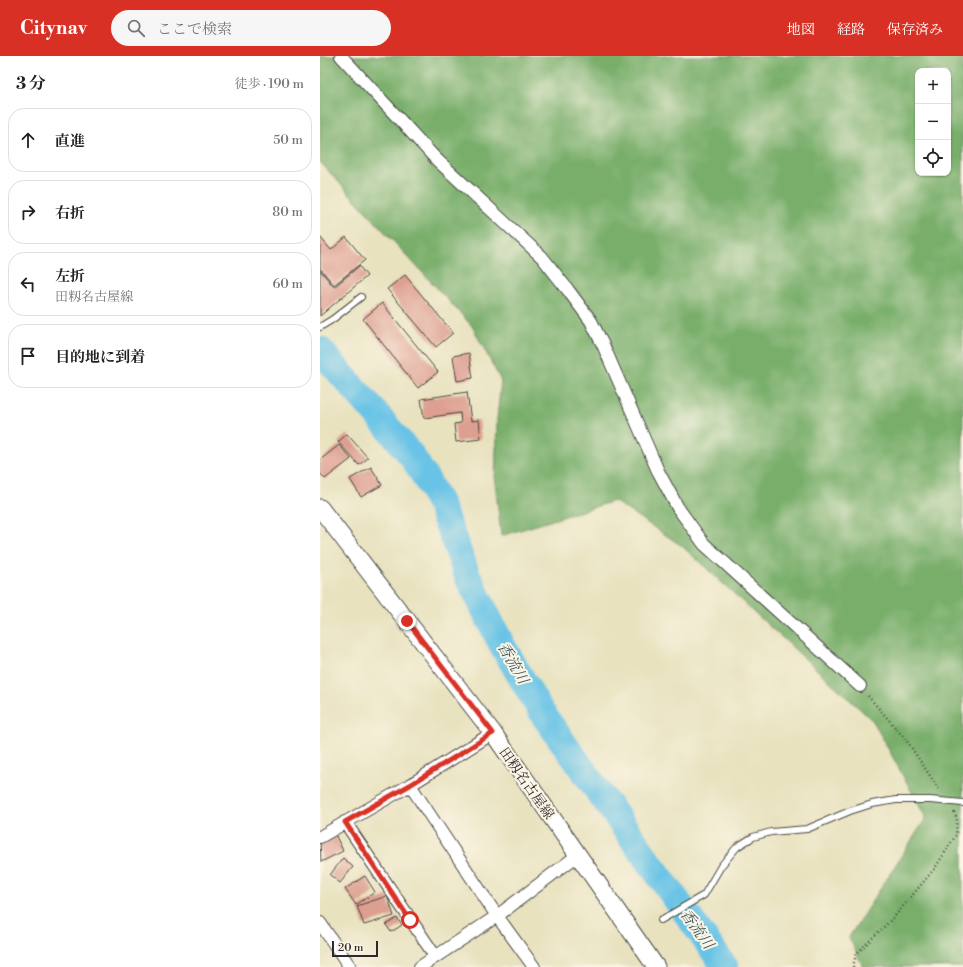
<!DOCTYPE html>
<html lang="ja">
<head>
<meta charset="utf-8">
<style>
	:root { --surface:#fff; --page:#f6f6f6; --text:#222; --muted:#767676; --line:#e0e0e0; --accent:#d93025 }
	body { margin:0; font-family:"Libre Bodoni","Noto Serif JP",serif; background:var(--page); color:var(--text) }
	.controls { position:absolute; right:12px; top:12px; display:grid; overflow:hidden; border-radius:8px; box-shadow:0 1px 3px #0004 }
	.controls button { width:36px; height:36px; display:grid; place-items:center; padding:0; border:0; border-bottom:1px solid var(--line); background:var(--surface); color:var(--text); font:20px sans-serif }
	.scale { position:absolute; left:12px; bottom:10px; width:46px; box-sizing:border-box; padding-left:4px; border:2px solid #2b2b2b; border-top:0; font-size:11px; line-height:14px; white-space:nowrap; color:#2b2b2b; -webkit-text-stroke:3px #fcf5e5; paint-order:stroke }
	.stop { position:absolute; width:12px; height:12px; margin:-9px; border:3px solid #d93025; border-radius:50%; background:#fff }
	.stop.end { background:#d93025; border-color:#fff; box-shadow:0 1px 4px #0008 }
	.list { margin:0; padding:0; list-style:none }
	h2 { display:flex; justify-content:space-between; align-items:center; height:52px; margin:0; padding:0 16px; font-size:17px }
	h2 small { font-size:13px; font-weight:400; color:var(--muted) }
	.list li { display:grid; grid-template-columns:26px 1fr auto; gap:12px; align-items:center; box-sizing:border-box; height:64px; margin:0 8px 8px; padding:0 8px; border:1px solid var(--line); border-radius:16px }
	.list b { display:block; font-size:15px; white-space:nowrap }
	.list p { margin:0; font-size:13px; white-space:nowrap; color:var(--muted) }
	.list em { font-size:13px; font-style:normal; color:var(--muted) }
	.icon { flex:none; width:22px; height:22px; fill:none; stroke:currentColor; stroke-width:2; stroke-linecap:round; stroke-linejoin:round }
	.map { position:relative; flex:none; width:643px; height:911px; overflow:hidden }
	header { display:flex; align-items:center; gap:24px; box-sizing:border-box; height:56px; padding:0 20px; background:var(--accent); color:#fff }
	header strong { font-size:19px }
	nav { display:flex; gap:22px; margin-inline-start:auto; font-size:14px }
	.search { width:280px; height:36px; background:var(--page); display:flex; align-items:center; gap:10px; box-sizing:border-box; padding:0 14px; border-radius:22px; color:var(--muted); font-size:15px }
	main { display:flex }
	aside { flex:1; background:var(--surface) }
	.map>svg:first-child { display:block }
</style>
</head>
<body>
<header>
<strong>Citynav</strong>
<div class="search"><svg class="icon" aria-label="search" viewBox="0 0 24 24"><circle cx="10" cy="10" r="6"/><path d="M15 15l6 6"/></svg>ここで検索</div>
<nav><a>地図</a><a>経路</a><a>保存済み</a></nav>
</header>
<main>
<aside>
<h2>3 分<small>徒歩 · 190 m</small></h2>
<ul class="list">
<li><svg class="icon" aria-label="ahead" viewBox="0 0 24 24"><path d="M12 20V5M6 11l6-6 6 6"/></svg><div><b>直進</b></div><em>50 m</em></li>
<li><svg class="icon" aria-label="right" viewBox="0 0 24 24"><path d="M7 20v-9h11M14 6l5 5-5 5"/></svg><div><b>右折</b></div><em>80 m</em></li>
<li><svg class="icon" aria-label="left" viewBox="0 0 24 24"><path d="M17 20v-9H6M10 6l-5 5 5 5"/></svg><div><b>左折</b><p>田籾名古屋線</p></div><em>60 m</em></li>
<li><svg class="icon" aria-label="arrive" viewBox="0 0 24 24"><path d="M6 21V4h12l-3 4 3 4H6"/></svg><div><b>目的地に到着</b></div></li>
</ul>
</aside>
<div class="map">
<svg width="643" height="911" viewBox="0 0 643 911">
	<rect width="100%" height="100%" fill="#fcf5e5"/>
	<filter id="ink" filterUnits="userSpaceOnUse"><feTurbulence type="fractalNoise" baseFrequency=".025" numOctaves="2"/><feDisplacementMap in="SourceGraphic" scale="8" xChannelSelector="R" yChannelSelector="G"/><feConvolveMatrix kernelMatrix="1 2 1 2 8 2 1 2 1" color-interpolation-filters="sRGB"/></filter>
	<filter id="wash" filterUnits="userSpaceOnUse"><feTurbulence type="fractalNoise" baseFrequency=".012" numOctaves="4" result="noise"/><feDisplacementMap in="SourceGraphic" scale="16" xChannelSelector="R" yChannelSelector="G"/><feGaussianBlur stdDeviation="0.9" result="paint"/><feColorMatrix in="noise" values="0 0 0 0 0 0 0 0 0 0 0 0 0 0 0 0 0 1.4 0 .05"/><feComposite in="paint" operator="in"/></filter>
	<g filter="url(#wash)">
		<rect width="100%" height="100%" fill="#e8e2bf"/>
		<path fill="#78ae6b" stroke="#526c4b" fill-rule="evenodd" d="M0,0H643V911H543L529,881L606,762L553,665L362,490L294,445L181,480L175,426L177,362L181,325L152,270L0,106ZM598,15H628V117H598Z"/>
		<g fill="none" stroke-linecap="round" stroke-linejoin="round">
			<polyline stroke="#68c3e6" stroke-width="27" points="0,294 53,354 91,399 108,426 120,448 148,521 182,589 222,657 405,911"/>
		</g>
		<g id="blocks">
			<g fill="#dd9f90">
				<polygon points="0,181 11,194 26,181 45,204 14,229 0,212"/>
				<polygon points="39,210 47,220 0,260 0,214 14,231"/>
				<polygon points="85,219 133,277 116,291 67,233"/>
				<polygon points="62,247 118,316 98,332 43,263"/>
				<polygon points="149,297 153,322 137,325 133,300"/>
				<polygon points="147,336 151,365 159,364 161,383 136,386 134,368 141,367 140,357 104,362 101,343"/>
				<polygon points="27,378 48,402 39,409 18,386"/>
				<polygon points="19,389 31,403 5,423 0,417 0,404"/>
				<polygon points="51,411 62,429 41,441 30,423"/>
				<polygon points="14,776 23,795 1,806 0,783"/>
				<polygon points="23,802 33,811 20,827 10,819"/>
				<polygon points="45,820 55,836 36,849 25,833"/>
				<polygon points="67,840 74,860 44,869 37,850"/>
				<polygon points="77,862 82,869 71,876 66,869"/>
			</g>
		</g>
	</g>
	<g filter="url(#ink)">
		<use href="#blocks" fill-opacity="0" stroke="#474641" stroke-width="1"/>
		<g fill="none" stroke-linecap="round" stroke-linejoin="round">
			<defs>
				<g id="lane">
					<polyline points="0,271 13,263 41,241"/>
					<polyline points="341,864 384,839 401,810 417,791 433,781 451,776 487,773 530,755 552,748 576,744 610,744 643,747"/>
				</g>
				<g id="street">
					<polyline points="21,0 116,103 222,201 248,234 271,265 284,291 338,415 358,452 384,488 540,630"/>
					<polyline points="90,729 177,860 214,911"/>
					<polyline points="25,766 115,900"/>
					<polyline points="0,781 90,729 173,677"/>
					<polyline points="0,867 30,911"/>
					<polyline points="100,911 177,860 258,799"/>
				</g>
				<polyline id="secondary" points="0,452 173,677 336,911"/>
			</defs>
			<use href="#lane" stroke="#474641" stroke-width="8"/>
			<use href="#street" stroke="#474641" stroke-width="14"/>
			<use href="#secondary" stroke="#474641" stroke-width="19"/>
			<g stroke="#474641" stroke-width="2.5" stroke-dasharray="1 3" stroke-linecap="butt">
				<polyline points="548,640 587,685 620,735"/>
				<polyline points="533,911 536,898 575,860 615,812 636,779 637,763 634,756"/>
			</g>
			<use href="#lane" stroke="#fff" stroke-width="6"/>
			<use href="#street" stroke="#fff" stroke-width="12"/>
			<use href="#secondary" stroke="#fff" stroke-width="17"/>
		</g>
	</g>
	<g fill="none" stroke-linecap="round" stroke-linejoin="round" filter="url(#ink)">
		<polyline stroke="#d93025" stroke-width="5" points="87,565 173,677 90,729 25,766 90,864"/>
	</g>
	<g text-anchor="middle" stroke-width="4" stroke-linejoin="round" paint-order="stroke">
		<g font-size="14" fill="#2b2b2b" stroke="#fcf5e5">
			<text transform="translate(207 727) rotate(55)" y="5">田籾名古屋線</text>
		</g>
		<g font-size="15" font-style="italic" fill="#3d5963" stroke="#fcf5e5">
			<text transform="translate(193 607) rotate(60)" y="5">香流川</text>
			<text transform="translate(377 873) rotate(54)" y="5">香流川</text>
		</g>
	</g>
</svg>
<div class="controls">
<button>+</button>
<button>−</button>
<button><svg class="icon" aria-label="locate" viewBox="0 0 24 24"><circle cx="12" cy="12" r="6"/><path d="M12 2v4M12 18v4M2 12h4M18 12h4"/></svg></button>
</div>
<div class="scale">20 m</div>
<div class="stop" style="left:90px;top:864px"></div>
<div class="stop end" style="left:87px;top:565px"></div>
</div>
</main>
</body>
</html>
